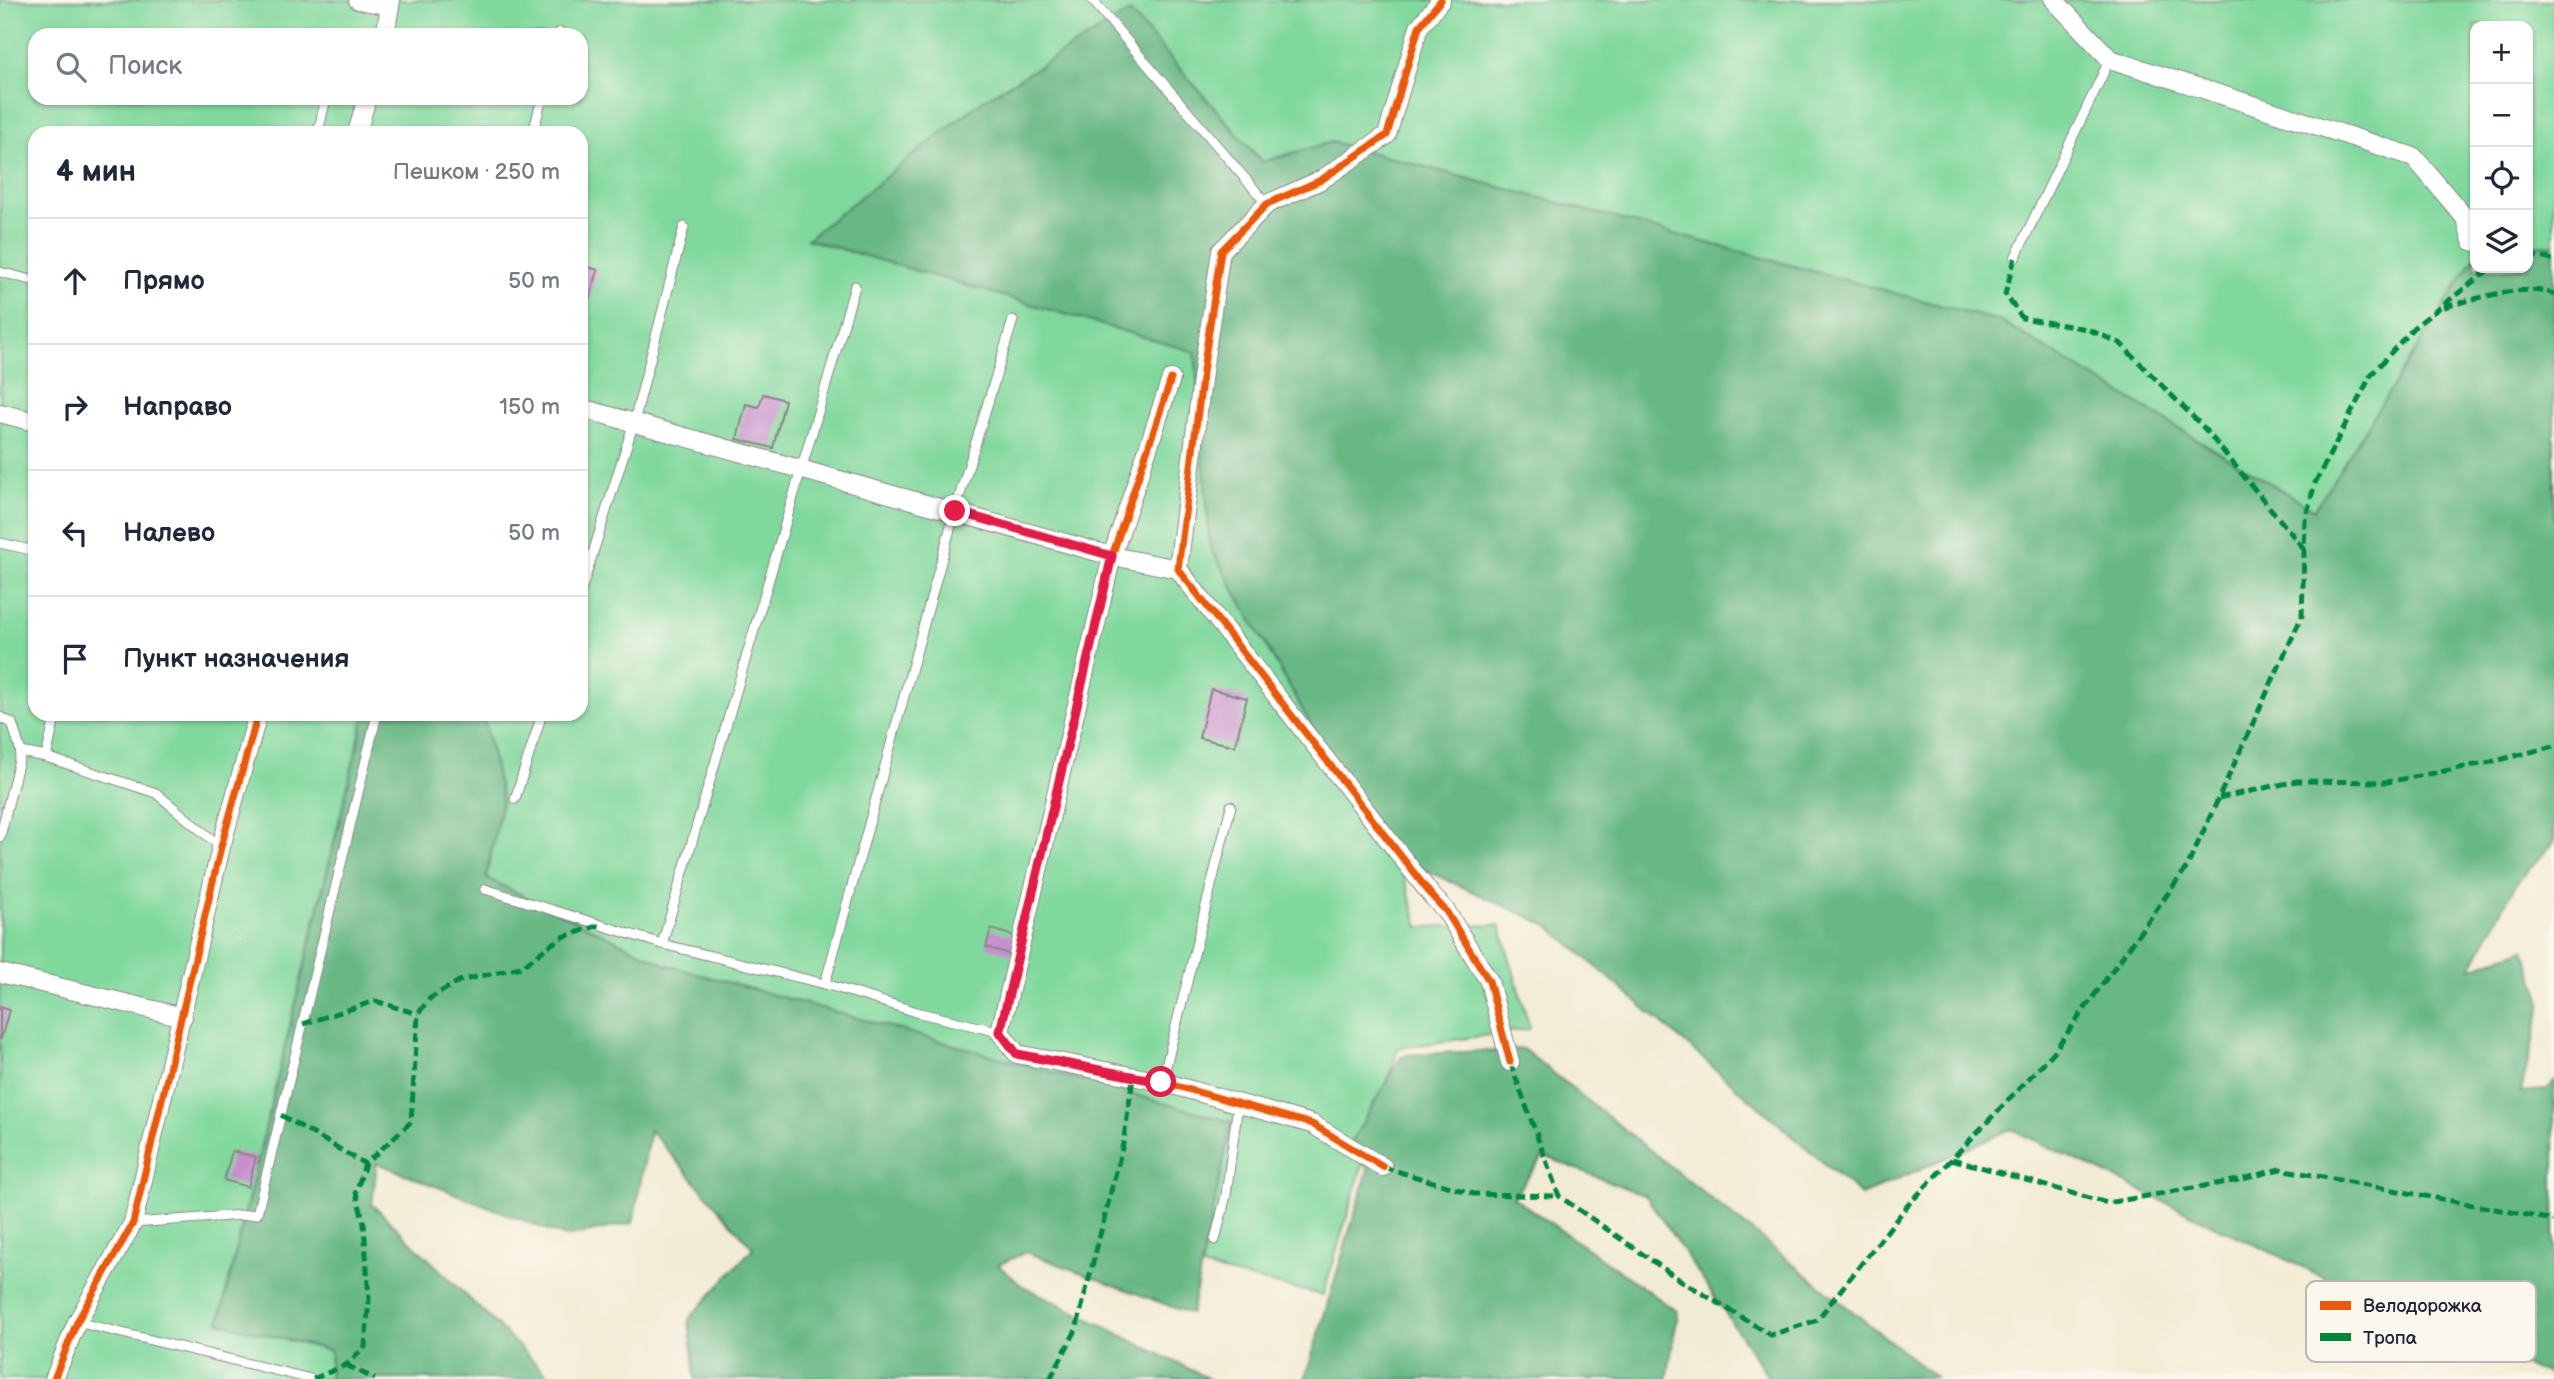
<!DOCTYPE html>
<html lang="ru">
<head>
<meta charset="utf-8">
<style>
	:root { --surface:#fff; --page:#f2f2f3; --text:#1f2937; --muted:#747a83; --line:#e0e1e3 }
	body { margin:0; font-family:"Balsamiq Sans",sans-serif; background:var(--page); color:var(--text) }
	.controls { position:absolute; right:21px; top:21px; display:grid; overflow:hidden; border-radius:14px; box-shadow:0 2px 5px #0004 }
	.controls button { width:63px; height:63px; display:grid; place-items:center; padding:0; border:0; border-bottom:2px solid var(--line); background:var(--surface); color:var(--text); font:35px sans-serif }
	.stop { position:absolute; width:21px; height:21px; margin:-16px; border:5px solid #e11d48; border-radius:50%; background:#fff }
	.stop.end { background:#e11d48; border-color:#fff; box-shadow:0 2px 7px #0008 }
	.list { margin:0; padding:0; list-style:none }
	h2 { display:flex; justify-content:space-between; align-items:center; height:91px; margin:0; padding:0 28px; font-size:30px }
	h2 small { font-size:23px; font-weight:400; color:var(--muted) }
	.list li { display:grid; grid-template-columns:46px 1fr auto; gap:21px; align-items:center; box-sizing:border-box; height:126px; padding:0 28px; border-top:2px solid var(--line) }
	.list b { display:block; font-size:26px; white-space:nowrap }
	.list em { font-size:23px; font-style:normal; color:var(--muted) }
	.icon { flex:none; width:38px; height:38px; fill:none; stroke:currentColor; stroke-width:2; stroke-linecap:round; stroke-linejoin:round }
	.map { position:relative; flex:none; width:2554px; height:1379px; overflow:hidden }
	.search { position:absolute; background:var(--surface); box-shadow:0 2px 5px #0004; left:28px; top:28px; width:560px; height:77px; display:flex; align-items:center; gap:18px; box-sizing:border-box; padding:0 24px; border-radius:21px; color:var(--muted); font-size:26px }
	.panel { position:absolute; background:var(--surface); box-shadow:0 2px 5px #0004; left:28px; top:126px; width:560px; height:595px; border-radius:21px }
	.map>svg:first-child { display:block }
</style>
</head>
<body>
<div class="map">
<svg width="2554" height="1379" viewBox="0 0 2554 1379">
	<rect width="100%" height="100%" fill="#fbf7ec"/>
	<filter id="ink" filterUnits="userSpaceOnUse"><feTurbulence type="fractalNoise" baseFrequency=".0143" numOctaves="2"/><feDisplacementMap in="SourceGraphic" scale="14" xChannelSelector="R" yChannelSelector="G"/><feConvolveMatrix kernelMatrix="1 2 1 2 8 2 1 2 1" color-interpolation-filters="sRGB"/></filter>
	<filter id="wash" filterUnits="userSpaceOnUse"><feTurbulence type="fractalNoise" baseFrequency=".00686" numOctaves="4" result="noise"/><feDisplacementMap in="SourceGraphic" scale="28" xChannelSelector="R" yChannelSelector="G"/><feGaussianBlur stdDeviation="1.57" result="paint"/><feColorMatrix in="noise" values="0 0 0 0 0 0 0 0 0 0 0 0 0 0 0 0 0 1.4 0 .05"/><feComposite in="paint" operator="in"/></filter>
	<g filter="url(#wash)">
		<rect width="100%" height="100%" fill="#f2ebd3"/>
		<path fill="#80d89d" stroke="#517d6c" stroke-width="2" fill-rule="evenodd" d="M0,0H2554V245L2528,246V26H2475V257L2315,510L2002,322L1332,142L1262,162L1130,13L808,239L1196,352L1210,547L1330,758L1398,858L1419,927L1500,925L1530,1029L1398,1048L1323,1295L1201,1267L1231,1122L669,966L486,878L502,800L483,714H581V133H35V714H365L219,1322L331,1351L329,1379H0ZM35,35H581V98H35Z"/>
		<g fill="#68b884" stroke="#456d60" stroke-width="2">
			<polygon points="1130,12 1262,162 1332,142 2002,322 2314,510 2475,257 2475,268 2528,268 2528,246 2554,245 2554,842 2516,884 2471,968 2525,949 2542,1002 2521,1092 2547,1090 2554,1081 2554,1376 2441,1333 2011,1129 1861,1195 1549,926 1398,858 1330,758 1210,547 1195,352 807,239 983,100"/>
			<polygon points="365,714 483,714 502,800 486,878 669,966 1232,1122 1191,1314 1026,1252 998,1265 1021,1285 1209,1379 695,1379 689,1319 753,1248 650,1130 633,1223 566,1237 377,1163 372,1204 552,1379 329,1379 331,1351 219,1322"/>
			<polygon points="1523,1049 1935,1377 1770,1379 1646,1196 1544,1156 1513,1197 1678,1312 1667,1379 1305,1379 1368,1170 1352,1141 1402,1055"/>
		</g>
		<g id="blocks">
			<g fill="#c78fcd">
				<polygon points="581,265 598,270 590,298 581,295"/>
				<polygon points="763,394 785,400 773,448 737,439 746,404 759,407"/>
				<polygon points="1211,689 1247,698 1235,746 1199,738"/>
				<polygon points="991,929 1017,937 1012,955 986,947"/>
				<polygon points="0,1007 9,1010 1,1039 0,1039"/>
				<polygon points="232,1151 256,1157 248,1187 224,1180"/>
			</g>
		</g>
	</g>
	<g filter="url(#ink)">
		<use href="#blocks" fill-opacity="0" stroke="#8a8687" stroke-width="2"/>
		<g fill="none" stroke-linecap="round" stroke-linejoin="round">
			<defs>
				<g id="lane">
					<polyline points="1092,0 1267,204"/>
					<polyline points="559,35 560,32"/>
					<polyline points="318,133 326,98"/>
					<polyline points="533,133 542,98"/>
					<polyline points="2015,258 2110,59"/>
					<polyline points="0,272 35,281"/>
					<polyline points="0,543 35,551"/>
					<polyline points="581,591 634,422 684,227"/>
					<polyline points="0,717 12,723 21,752 0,837"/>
					<polyline points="21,752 46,757 156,793 221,847"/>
					<polyline points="46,757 56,714"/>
					<polyline points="515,799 542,714"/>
					<polyline points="485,889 662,944 825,984 920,1013 1000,1032"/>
					<polyline points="662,944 855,286"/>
					<polyline points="825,984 955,511 1013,320"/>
					<polyline points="1162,1082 1231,806"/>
					<polyline points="133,1223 257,1214 377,714"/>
					<polyline points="1215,1240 1226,1195 1238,1104"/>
					<polyline points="77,1322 311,1379"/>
				</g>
				<g id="street">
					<polyline points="358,0 390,6"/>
					<polyline points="1441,0 1419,27 1387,135 1321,180 1267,204 1221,251 1204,364 1178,569 1432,896 1446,911 1489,981 1510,1062"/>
					<polyline points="2054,0 2110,59 2414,157 2466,219 2472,241 2475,242"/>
					<polyline points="385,35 391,0"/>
					<polyline points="357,133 367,98"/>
					<polyline points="1171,379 1112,556 1000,1032 1017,1054 1162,1082 1312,1124 1383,1167"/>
					<polyline points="581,408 1112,556 1178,569"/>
					<polyline points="0,413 35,422"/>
					<polyline points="0,973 183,1017"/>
					<polyline points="54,1379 77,1322 133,1223 221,847 258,714"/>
				</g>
			</defs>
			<use href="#lane" stroke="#8a8687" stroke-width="11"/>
			<use href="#street" stroke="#8a8687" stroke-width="20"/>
			<use href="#lane" stroke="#fff" stroke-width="9"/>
			<use href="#street" stroke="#fff" stroke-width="18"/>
			<g stroke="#00873e" stroke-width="5" stroke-dasharray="10 5" stroke-linecap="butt">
				<polyline points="2528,255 2554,260"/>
				<polyline points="2015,258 2005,294 2022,318 2087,329 2120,343 2204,428 2304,549"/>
				<path d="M2444,307C2477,299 2521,283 2554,294"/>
				<polyline points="2219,798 2297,781 2387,782 2491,762 2554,746"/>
				<polyline points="303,1024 375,1001 418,1014"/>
				<polyline points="1510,1062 1559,1196 1677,1278 1771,1335 1817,1320 1907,1206 2052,1054 2187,867 2302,616 2305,520 2315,483 2371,375 2413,328 2491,268"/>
				<polyline points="281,1115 365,1164"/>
				<polyline points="1952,1159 2107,1203 2239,1180 2280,1169 2554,1220"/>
				<polyline points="1383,1167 1474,1194 1559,1196"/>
				<polyline points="346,1365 375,1379"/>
				<polyline points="313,1379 346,1365 365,1347 369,1300 364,1224 356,1192 365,1164 411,1122 418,1014 429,999 459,981 521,967 560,938 600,925"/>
				<polyline points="1050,1379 1076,1330 1123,1144 1133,1078"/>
			</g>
			<defs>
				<g id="cycleway">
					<polyline points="1441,0 1419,27 1387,135 1321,180 1267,204 1221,251 1204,364 1178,569 1432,896 1446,911 1489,981 1510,1062"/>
					<polyline points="1171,379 1112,556 1000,1032 1017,1054 1162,1082 1312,1124 1383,1167"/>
					<polyline points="54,1379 77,1322 133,1223 221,847 258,714"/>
				</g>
			</defs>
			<use href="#cycleway" stroke="#fbf7ec" stroke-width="11"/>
			<use href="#cycleway" stroke="#e8590c" stroke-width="7"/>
		</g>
	</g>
	<g fill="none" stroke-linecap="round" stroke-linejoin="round" filter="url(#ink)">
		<polyline stroke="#e11d48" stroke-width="9" points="955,511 1112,556 1000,1032 1017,1054 1161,1082"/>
	</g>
	<rect x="2306" y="1281" width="230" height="81" rx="10" fill="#fbf7ec" stroke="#bab7b7" stroke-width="2"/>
	<rect x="2320" y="1301" width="31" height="9" fill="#e8590c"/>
	<rect x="2320" y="1333" width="31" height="8" fill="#00873e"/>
	<g font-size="19" fill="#22223b">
		<text x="2363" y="1312">Велодорожка</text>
		<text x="2363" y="1344">Тропа</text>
	</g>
</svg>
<div class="controls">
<button>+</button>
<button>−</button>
<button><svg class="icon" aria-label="locate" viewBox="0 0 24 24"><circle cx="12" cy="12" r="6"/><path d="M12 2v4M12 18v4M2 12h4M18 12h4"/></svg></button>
<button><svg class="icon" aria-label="layers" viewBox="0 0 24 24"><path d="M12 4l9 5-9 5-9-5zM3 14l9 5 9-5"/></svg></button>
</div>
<div class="stop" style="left:1161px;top:1082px"></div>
<div class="stop end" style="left:955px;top:511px"></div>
<div class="search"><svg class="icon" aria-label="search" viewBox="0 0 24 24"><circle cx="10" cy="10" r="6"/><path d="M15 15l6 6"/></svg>Поиск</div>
<section class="panel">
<h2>4 мин<small>Пешком · 250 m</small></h2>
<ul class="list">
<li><svg class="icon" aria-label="ahead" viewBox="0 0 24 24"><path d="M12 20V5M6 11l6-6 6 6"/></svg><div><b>Прямо</b></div><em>50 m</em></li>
<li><svg class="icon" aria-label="right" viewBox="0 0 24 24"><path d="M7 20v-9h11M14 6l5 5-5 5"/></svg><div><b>Направо</b></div><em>150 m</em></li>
<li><svg class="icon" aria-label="left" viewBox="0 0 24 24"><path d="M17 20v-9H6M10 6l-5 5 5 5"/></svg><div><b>Налево</b></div><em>50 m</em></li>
<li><svg class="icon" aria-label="arrive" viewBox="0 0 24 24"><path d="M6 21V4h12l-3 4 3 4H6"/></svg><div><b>Пункт назначения</b></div></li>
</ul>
</section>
</div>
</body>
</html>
